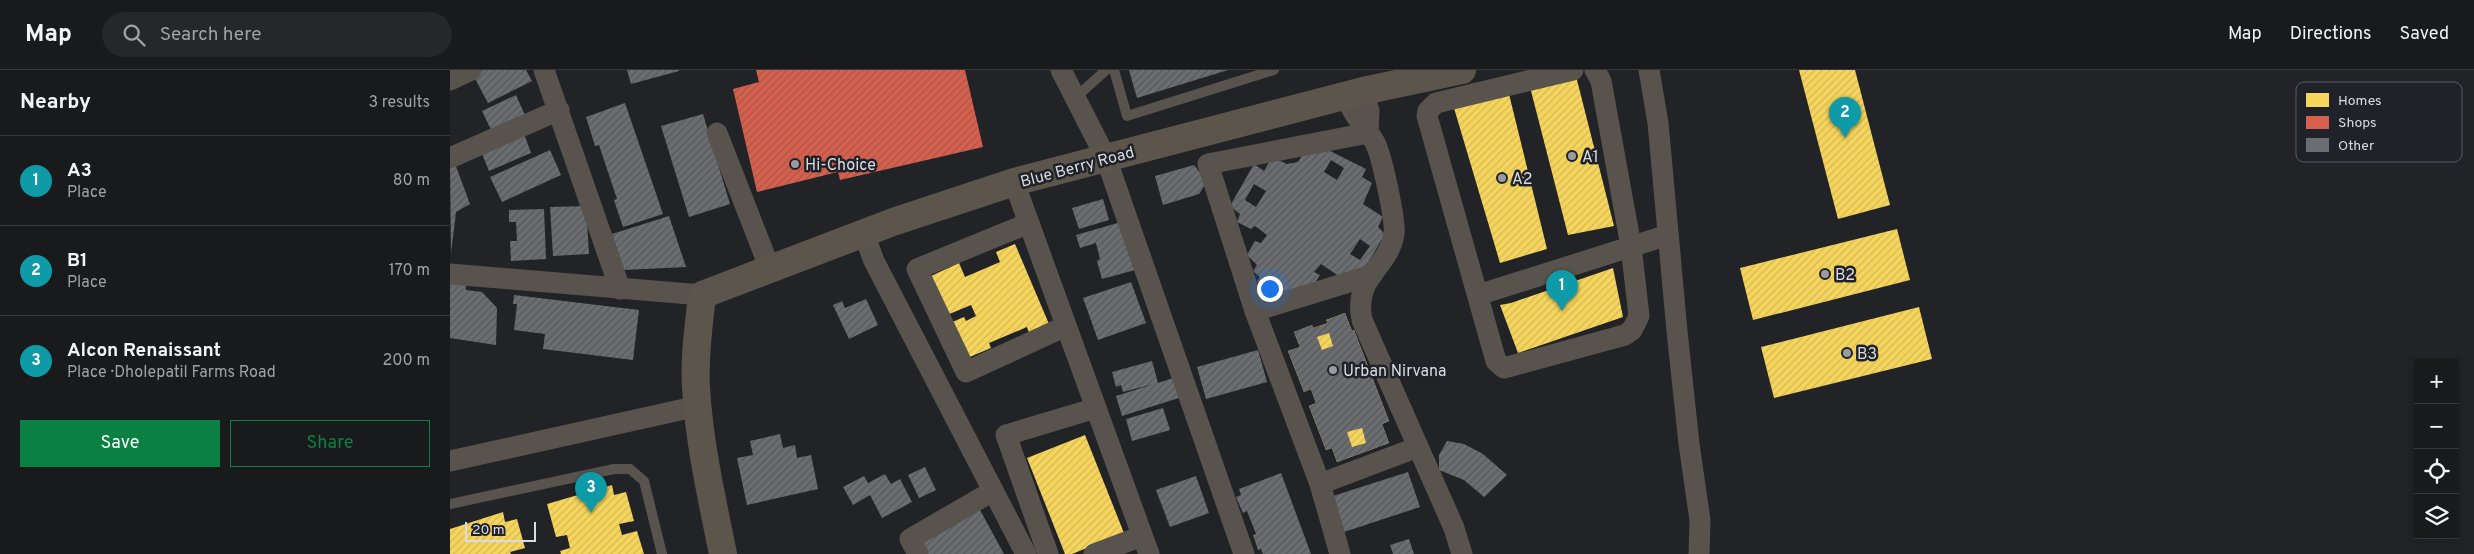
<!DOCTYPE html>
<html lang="en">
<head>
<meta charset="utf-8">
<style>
	:root { --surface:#191a1c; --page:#262729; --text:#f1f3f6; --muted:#9fa1a3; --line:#37383b; --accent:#0b8043 }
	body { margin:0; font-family:Overpass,sans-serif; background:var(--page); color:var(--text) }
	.controls { position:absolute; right:15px; bottom:15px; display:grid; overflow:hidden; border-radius:0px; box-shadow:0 2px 8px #0003 }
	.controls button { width:45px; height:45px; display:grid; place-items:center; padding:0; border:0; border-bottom:1px solid var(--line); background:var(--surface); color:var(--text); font:25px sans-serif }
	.scale { position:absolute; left:15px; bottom:12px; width:71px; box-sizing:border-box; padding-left:5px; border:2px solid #dadce1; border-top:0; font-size:14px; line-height:18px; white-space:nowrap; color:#dadce1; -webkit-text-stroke:4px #1f2228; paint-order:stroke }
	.you { position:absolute; left:819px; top:218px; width:18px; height:18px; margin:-12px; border:4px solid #fff; border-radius:50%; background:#1a73e8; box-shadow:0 0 0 8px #1a73e833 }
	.badge { display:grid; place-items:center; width:32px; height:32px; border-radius:50%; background:var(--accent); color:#fff; font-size:16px; font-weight:700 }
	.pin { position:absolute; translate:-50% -41px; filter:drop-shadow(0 1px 2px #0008) }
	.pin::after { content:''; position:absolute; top:26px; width:18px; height:15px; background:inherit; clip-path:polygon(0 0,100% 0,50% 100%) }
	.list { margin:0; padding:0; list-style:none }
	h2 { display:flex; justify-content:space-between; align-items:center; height:65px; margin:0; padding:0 20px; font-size:21px }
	h2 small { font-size:16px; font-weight:400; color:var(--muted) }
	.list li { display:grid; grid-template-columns:32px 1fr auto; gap:15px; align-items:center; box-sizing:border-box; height:90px; padding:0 20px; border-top:1px solid var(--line) }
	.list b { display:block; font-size:19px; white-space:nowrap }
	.list p { margin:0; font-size:16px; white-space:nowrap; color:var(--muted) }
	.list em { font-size:16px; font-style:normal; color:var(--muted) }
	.actions { display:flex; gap:10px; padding:15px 20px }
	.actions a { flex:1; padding:11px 0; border:1px solid var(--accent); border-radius:0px; text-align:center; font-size:18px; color:var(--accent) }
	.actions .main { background:var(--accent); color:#fff }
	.icon { flex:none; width:28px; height:28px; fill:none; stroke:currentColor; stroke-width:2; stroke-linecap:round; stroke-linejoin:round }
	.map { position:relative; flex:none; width:2024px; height:484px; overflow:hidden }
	header { display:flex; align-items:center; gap:30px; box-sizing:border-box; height:70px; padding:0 25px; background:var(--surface); border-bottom:1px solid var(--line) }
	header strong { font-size:24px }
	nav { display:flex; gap:28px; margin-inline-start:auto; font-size:18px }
	.search { width:350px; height:45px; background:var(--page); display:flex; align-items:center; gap:12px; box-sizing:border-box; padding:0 18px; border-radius:28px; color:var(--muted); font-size:19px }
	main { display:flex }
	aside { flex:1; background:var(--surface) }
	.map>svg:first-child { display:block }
</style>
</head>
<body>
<header>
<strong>Map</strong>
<div class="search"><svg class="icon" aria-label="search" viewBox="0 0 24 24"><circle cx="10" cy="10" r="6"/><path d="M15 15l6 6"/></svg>Search here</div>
<nav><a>Map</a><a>Directions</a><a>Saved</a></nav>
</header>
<main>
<aside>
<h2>Nearby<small>3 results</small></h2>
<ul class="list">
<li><span class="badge" style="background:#0f9aa8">1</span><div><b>A3</b><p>Place</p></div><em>80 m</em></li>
<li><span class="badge" style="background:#0f9aa8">2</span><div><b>B1</b><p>Place</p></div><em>170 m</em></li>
<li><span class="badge" style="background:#0f9aa8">3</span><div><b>Alcon Renaissant</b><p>Place · Dholepatil Farms Road</p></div><em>200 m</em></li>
</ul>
<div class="actions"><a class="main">Save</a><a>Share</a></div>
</aside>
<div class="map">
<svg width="2024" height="484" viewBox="0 0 2024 484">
	<defs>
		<pattern id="homes-hatch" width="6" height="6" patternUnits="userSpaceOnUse" patternTransform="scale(1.25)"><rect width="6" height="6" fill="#f6d55c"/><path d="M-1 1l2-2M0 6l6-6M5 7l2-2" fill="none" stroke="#d2b857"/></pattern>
		<pattern id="shops-hatch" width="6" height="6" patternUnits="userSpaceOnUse" patternTransform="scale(1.25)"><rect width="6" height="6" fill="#d6604d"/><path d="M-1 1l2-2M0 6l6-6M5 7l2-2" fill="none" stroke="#a9574a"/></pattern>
		<pattern id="building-hatch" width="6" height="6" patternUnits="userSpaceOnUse" patternTransform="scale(1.25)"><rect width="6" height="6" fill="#6b6d70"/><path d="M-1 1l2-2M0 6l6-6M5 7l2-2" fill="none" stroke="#56585a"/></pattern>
	</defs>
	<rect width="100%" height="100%" fill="#212326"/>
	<g fill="url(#homes-hatch)">
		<polygon points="1349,0 1405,0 1440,135 1388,149"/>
		<polygon points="1126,6 1164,156 1118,165 1080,17"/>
		<polygon points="1059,24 1097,179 1050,193 1004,38"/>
		<polygon points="1447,159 1460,210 1303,250 1290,198"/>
		<polygon points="565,174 599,254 579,263 577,257 539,273 541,278 515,289 500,253 514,247 516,251 526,246 521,235 497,245 481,206 509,193 515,207 550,192 546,182"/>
		<polygon points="1163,198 1173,247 1068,283 1050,235 1061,233"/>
		<polygon points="1469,237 1482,289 1324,328 1311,277"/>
		<polygon points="895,243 902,261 904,260 939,351 932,354 939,373 887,392 882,378 876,380 859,336 866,333 861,319 854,322 838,281 850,277 844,262 862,255 863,258 878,253 876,250"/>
		<polygon points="635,365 674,463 622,484 615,484 577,388"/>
		<polygon points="162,415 164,425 176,422 184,451 169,454 172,465 187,461 194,484 111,484 110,481 120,478 117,465 106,467 97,434"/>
		<polygon points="53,442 55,452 67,449 75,478 60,482 61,484 0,484 0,459"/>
	</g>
	<polygon fill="url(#shops-hatch)" points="306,0 515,0 533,77 390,110 388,102 307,122 283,19 309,12"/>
	<g fill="url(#building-hatch)" fill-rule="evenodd">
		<polygon points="33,0 76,0 82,11 38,33 23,5"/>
		<polygon points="177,0 229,0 229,1 181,14"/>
		<polygon points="679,0 778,0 687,28"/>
		<polygon points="66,25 77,50 44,66 32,41"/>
		<polygon points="175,33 213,144 173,157 164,130 167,129 149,75 145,76 136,47"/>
		<polygon points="253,44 280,134 239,147 211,56"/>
		<polygon points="73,61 81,83 39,101 30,79"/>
		<path d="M870,76L916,99L912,107L922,113L913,134L933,147L928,157L935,164L909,208L896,211L871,194L864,202L870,205L861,219L844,224L807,212L810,207L803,201L807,195L797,185L805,171L811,173L817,165L805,156L801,159L787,152L790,144L780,136L804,94L814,101L822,87L837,94L848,92L857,78ZM881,90L894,98L887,110L874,102ZM804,114L816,121L806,137L795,130ZM910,169L920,176L910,190L900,184Z"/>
		<polygon points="100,80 111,105 52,132 40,107"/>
		<polygon points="4,91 20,134 6,142 1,183 0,93"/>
		<polygon points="744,95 757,112 749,124 713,135 705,106"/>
		<polygon points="653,129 659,150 629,159 622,138"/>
		<polygon points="136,136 139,184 103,186 100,137"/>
		<polygon points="94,139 96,189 61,191 60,171 67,171 66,152 59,152 59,140"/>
		<polygon points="219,146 236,197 174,200 162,164"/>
		<polygon points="671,152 685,200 652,209 647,191 650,189 646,173 630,178 626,165"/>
		<polygon points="681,212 696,253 648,270 633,228"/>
		<polygon points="0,213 16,215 16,220 32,222 47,238 46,275 0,268"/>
		<polygon points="64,225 189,240 183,290 93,279 95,264 64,260 67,234 63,234"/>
		<polygon points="416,229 428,255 399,269 383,235 392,231 395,238"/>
		<path d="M895,243L902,261L904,260L939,351L932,354L939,373L887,392L882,378L876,380L859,336L866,333L861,319L854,322L838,281L850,277L844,262L862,255L863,258L878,253L876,250ZM879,263L883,276L872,280L867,267ZM912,358L916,373L902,377L897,362Z"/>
		<polygon points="808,280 817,312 756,329 747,297"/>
		<polygon points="702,291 708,313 729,306 735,326 672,346 666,326 704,314 673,322 671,315 666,317 662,302"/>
		<polygon points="713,338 720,360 682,371 676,349"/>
		<polygon points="330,364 333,378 345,375 347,388 361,385 368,419 297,435 287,388 303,385 300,371"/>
		<polygon points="997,371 1014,374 1033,384 1057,405 1034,427 1014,410 989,400 989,385"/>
		<polygon points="475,397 486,420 469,428 458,405"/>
		<polygon points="958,402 970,437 894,462 883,426"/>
		<polygon points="831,403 861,484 813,484 811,479 808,480 803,465 806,464 797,441 793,443 786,427 791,425 789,419"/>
		<polygon points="435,404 441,414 450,409 462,432 432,448 420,425 403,435 393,417 414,406 418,413"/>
		<polygon points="746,406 759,443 720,457 706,420"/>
		<polygon points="530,440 554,484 474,484 468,474"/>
		<polygon points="959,469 964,484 943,484 940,475"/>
	</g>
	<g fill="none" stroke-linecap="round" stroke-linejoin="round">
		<g stroke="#58534c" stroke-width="10">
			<polyline points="664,0 677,46 824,0"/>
			<polyline points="625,28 656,0"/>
			<polyline points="0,434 164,399 180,399 194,411 212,484"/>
		</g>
		<g stroke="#58534c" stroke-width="21">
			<polyline points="94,0 170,219"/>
			<polyline points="611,0 656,88 794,484"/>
			<polyline points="1123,0 986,33 978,41 977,46 1046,291 1054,298 1175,265 1182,260 1189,246 1181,176 1151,11 1145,0"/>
			<polyline points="1199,0 1208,53 1227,261 1239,374 1250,450 1249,484"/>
			<polyline points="0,10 21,0"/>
			<polyline points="913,21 919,41 918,63"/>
			<path d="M896,26C904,48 913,53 924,71C931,81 946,151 944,164C939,198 903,206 912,250L1004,458L1012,484"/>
			<polyline points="267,63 320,199"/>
			<polyline points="918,63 758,94 805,241 922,205"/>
			<polyline points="0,88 109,40"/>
			<polyline points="564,112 699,484"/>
			<polyline points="579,153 467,199 516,302 616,256"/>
			<polyline points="414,164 424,191 576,484"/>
			<polyline points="0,204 252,225"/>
			<polyline points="1028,225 1218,165"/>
			<polyline points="805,241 870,414 890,484"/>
			<polyline points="0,391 248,336"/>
			<polyline points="870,414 968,377"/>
			<polyline points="468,484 460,469 543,421"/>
			<polyline points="598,484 556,365 646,338"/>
			<polyline points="644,484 692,466"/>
		</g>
		<path stroke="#5b554b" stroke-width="28" d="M273,484C262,429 249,373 246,317C244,286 249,255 252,225L443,152L564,112L913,21L1012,0"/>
	</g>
	<g fill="#999ba0" stroke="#1f2228" stroke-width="2">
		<circle cx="1122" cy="86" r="5"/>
		<circle cx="345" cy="94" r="5"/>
		<circle cx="1052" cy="108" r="5"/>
		<circle cx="1375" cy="204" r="5"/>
		<circle cx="1397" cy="283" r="5"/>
		<circle cx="883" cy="300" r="5"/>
	</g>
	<g text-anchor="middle" stroke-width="5" stroke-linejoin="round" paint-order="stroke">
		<g font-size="16" fill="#dadce1" stroke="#1f2228" text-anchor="start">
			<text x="1132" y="92">A1</text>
			<text x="355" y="100">Hi-Choice</text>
			<text x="1062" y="114">A2</text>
			<text x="1385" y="210">B2</text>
			<text x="1407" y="289">B3</text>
			<text x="893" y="306">Urban Nirvana</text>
		</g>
		<g font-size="16" fill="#dadce1" stroke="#1f2228">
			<text transform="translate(627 96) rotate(-15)" y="6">Blue Berry Road</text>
		</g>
	</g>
	<rect x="1846" y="12" width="166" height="80" rx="8" fill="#1f2228" stroke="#575a60" stroke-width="1"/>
	<rect x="1856" y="23" width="23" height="14" fill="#f6d55c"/>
	<rect x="1856" y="46" width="23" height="13" fill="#d6604d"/>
	<rect x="1856" y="68" width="23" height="14" fill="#6b6d70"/>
	<g font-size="14" fill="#dadce1">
		<text x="1888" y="35">Homes</text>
		<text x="1888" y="57">Shops</text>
		<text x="1888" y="80">Other</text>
	</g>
</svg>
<div class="controls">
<button>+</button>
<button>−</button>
<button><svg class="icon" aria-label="locate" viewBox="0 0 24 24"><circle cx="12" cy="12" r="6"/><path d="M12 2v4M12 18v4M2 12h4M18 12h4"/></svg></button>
<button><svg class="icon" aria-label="layers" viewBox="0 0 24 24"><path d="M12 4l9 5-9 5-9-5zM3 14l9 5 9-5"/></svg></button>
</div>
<div class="scale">20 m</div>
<div class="you"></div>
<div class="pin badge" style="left:1112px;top:241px;background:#0f9aa8">1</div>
<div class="pin badge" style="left:1395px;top:68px;background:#0f9aa8">2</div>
<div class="pin badge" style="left:141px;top:443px;background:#0f9aa8">3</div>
</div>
</main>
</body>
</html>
